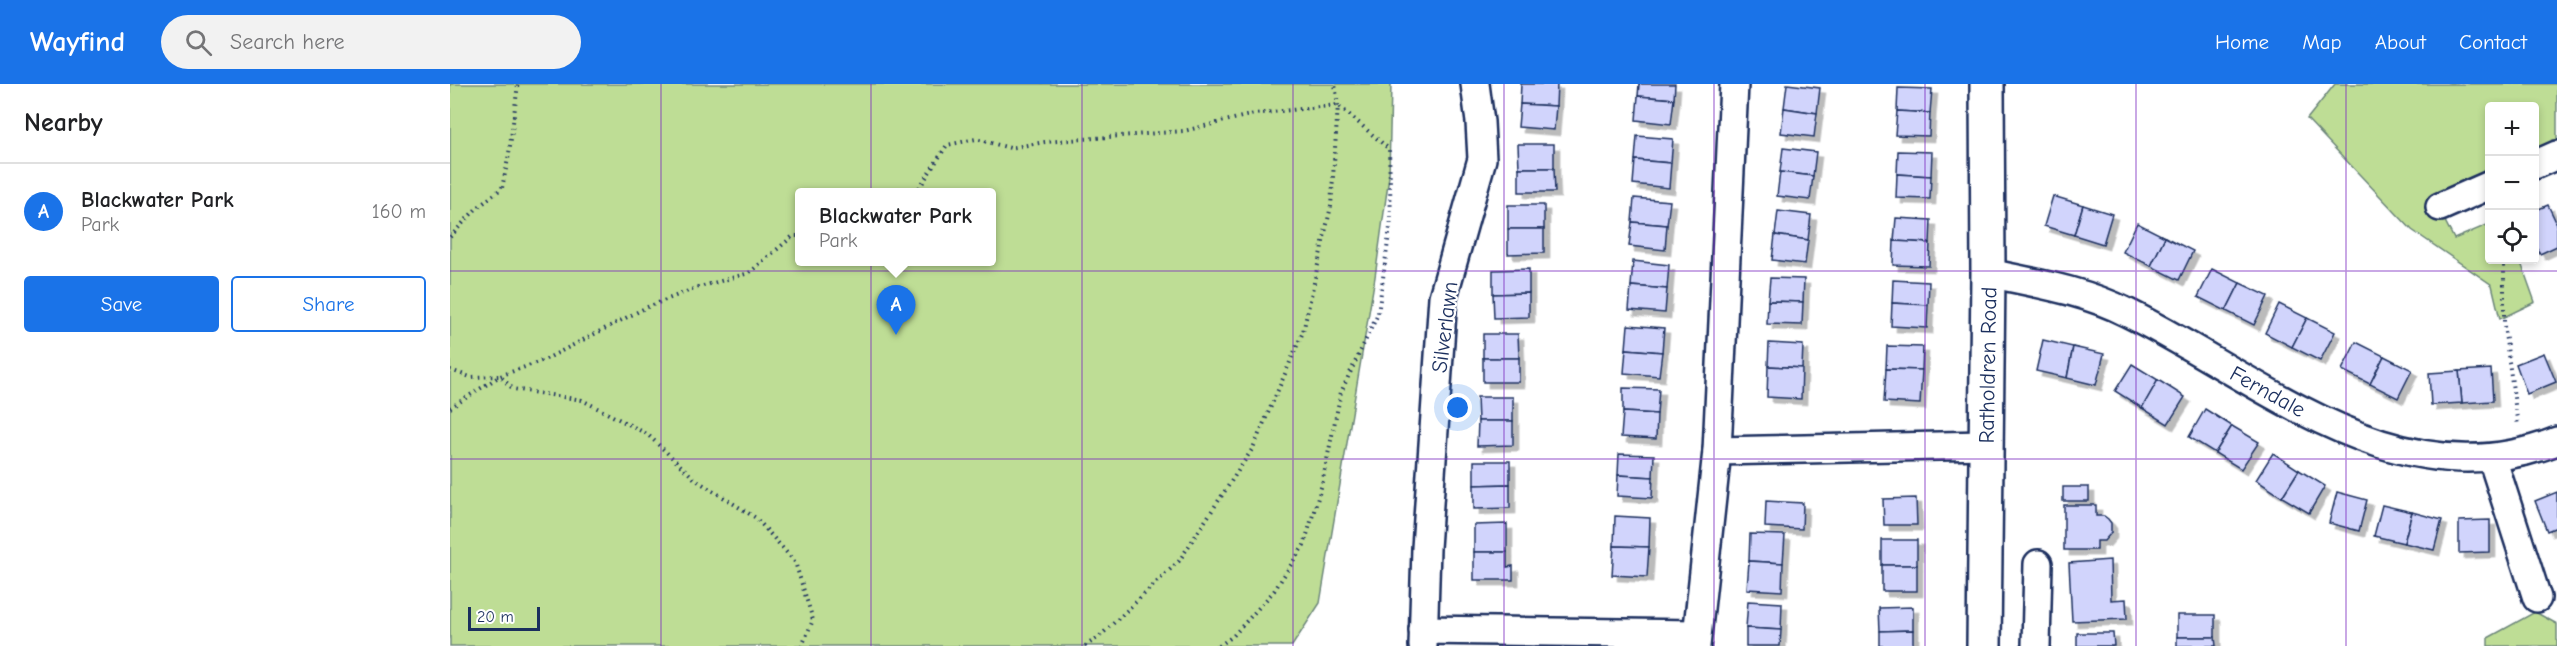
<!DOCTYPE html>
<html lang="en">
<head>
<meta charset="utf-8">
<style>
	:root { --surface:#fff; --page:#f2f2f2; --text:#202124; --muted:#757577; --line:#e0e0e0; --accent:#1a73e8 }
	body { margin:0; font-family:"Comic Neue",sans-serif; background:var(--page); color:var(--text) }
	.controls { position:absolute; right:18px; top:18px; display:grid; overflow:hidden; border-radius:6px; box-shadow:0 3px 9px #0003 }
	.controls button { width:54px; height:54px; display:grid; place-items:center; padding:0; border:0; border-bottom:2px solid var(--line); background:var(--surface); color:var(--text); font:30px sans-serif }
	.scale { position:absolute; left:18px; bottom:15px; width:72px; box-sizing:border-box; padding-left:6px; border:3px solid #1b2f5e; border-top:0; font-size:16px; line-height:21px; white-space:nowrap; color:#1b2f5e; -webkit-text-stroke:4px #fff; paint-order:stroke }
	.you { position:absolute; left:1008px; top:324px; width:21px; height:21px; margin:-15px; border:4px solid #fff; border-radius:50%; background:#1a73e8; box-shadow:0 0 0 9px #1a73e833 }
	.badge { display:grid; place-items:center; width:39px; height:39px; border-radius:50%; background:var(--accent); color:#fff; font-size:20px; font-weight:700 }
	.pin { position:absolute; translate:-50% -50px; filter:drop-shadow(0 2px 3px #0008) }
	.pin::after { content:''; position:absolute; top:32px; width:21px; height:18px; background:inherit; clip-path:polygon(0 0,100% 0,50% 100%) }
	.popup { position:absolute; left:345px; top:104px; width:201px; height:78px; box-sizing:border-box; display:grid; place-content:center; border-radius:6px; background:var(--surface); filter:drop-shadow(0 2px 4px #0005); font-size:20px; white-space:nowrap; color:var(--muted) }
	.popup b { font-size:22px; color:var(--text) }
	.popup::after { content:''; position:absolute; left:50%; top:100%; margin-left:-12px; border:12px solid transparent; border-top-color:var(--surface) }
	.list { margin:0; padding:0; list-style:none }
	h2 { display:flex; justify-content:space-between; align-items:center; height:78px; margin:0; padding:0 24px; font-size:26px }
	h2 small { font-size:20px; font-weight:400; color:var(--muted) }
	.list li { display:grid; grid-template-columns:39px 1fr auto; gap:18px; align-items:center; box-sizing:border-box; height:96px; padding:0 24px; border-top:2px solid var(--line) }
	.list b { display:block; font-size:22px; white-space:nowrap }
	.list p { margin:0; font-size:20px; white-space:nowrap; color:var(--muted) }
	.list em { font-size:20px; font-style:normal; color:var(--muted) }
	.actions { display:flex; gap:12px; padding:18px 24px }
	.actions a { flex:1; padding:14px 0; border:2px solid var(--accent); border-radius:6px; text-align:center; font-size:21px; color:var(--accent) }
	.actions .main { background:var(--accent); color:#fff }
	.icon { flex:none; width:33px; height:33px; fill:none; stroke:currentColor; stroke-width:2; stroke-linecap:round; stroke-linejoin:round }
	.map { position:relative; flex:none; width:2107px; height:562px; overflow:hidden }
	header { display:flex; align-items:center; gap:36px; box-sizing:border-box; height:84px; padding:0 30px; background:var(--accent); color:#fff }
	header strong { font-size:28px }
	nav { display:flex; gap:33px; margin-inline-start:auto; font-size:21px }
	.search { width:420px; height:54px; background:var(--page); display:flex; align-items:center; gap:15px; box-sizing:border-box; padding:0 21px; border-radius:33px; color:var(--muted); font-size:22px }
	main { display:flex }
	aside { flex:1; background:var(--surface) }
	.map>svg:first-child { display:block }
</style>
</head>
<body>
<header>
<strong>Wayfind</strong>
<div class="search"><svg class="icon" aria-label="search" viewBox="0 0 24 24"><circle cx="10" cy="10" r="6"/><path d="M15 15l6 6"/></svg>Search here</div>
<nav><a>Home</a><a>Map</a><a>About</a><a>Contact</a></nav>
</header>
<main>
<aside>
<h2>Nearby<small></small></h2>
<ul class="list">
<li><span class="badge">A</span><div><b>Blackwater Park</b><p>Park</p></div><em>160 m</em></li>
</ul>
<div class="actions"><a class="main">Save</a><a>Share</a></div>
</aside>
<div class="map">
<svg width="2107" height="562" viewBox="0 0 2107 562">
	<defs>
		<filter id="shadow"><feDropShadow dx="5.5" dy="5.5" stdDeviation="0" flood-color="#0004"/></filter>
	</defs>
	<rect width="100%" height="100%" fill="#fff"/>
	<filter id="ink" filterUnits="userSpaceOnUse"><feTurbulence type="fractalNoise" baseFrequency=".0167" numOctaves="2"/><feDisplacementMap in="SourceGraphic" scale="12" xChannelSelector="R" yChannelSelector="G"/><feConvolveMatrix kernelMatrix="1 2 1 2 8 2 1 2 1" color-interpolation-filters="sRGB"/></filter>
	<g filter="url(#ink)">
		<g fill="#bedd95" stroke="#6c867a" stroke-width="1.5" fill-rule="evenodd">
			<path d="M0,0H941L939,92L925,193L870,519L842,562H0ZM350,109H542V178H350Z"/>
			<polygon points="1885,0 2107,0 2107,60 2085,70 2084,22 2040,22 2039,90 1984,115 2004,155 2039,140 2040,176 2070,176 2085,218 2050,235 2042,201 1962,146 1857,35"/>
			<polygon points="2085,528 2107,540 2107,562 2038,562 2038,554"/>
		</g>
		<g fill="#d1d4fc" stroke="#1b2f5e" stroke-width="1.5" filter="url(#shadow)">
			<polygon points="1071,0 1107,0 1106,22 1070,20"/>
			<polygon points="1189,0 1225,0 1224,15 1188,12"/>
			<polygon points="1337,0 1370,4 1367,29 1334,24"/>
			<polygon points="1448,4 1482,5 1480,29 1447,27"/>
			<polygon points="1188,12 1224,15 1221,40 1186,36"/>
			<polygon points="1070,20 1106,22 1104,46 1068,43"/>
			<polygon points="1334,24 1367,29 1364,53 1331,49"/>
			<polygon points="1447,27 1480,29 1479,52 1445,51"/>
			<polygon points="1187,52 1223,55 1221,79 1185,76"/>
			<polygon points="1068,60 1104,60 1104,84 1069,84"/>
			<polygon points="1333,64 1366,68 1363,92 1330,88"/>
			<polygon points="1448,67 1482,68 1481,92 1447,90"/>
			<polygon points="1185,76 1221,79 1219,104 1183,100"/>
			<polygon points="1069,84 1104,84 1105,108 1069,108"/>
			<polygon points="1330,88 1363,92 1360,116 1327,112"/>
			<polygon points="1447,90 1481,92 1480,115 1446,114"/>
			<polygon points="1603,112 1633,121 1624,151 1594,142"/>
			<polygon points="1184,114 1220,117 1217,141 1182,138"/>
			<rect x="1058" y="121" width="36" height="24"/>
			<polygon points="1633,121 1662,130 1653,160 1624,151"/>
			<polygon points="2098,121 2107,140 2107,162 2090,170 2084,157 2084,127"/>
			<polygon points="1328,127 1361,131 1358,156 1325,151"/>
			<polygon points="1446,134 1481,136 1480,159 1444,157"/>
			<polygon points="1182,138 1217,141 1215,166 1179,162"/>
			<polygon points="1687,139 1715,153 1701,182 1673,168"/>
			<polygon points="1058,145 1094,145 1094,169 1058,170"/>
			<polygon points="1325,151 1358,156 1355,180 1322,176"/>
			<polygon points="1715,153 1743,167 1729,196 1701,182"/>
			<polygon points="1444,157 1480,159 1479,182 1443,181"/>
			<polygon points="1183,177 1219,181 1217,205 1181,202"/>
			<polygon points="1079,185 1079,209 1043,210 1043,186"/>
			<polygon points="1762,185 1790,199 1776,227 1748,213"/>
			<polygon points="1320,194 1354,195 1353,218 1318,217"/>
			<polygon points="1443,196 1479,198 1478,221 1442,219"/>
			<polygon points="1790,199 1818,212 1804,241 1776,227"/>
			<polygon points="1181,202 1217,205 1215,229 1179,226"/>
			<polygon points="1079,209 1079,233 1044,234 1043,210"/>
			<polygon points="1318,217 1353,218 1352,241 1317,240"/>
			<polygon points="1442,219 1478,221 1477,244 1441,242"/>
			<polygon points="1829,220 1857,234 1842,263 1815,249"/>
			<polygon points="1857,234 1885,248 1870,277 1842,263"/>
			<polygon points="1178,241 1214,244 1212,268 1176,265"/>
			<polygon points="1033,250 1068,250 1069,274 1033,274"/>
			<polygon points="1593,256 1623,263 1617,294 1586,287"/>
			<polygon points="1906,258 1934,272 1920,300 1892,286"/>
			<polygon points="1319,259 1353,261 1352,284 1318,282"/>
			<polygon points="1437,262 1473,263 1472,286 1436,285"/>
			<polygon points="1623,263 1654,270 1646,301 1617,294"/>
			<polygon points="1176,265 1212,268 1209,292 1174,289"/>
			<polygon points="2094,269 2106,298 2077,310 2066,280"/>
			<polygon points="1934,272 1962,286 1948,314 1920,300"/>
			<rect x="1033" y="274" width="36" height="24"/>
			<polygon points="1682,280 1708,296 1692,324 1665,307"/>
			<polygon points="1318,282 1352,284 1351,315 1317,313"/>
			<polygon points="1436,285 1472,286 1470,320 1434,318"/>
			<polygon points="2041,285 2043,317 2012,319 2009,287"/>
			<polygon points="2009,287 2012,319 1981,321 1979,289"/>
			<polygon points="1708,296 1735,313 1718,340 1692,324"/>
			<polygon points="1173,304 1209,305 1207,330 1173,328"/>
			<polygon points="1027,313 1063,313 1063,337 1028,337"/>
			<polygon points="1755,325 1782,342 1765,369 1739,353"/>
			<polygon points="1173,328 1207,330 1206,355 1171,353"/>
			<polygon points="1028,337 1063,337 1063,361 1027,362"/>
			<polygon points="1782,342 1809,358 1791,385 1765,369"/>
			<polygon points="1823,369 1849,386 1832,413 1806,396"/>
			<polygon points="1169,370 1204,371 1203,393 1168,391"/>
			<polygon points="1024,377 1060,377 1060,400 1024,401"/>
			<polygon points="1849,386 1875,402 1859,429 1832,413"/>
			<polygon points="1168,391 1203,393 1202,414 1167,412"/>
			<polygon points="1060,400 1060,424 1024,425 1024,401"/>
			<rect x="1613" y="403" width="26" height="14"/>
			<polygon points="1887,408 1917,416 1909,447 1879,439"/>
			<polygon points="2107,408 2107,443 2097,447 2085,417"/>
			<polygon points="1466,414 1467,441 1434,441 1433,415"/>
			<polygon points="1316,417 1353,419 1352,445 1315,443"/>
			<polygon points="1614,421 1646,421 1646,432 1654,432 1658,435 1661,439 1661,449 1654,457 1647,457 1647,466 1614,466"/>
			<polygon points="1932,421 1962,428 1954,459 1924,452"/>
			<polygon points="1962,428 1992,436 1984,466 1954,459"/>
			<polygon points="1165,432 1200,434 1199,463 1164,462"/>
			<polygon points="2040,436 2040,468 2009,469 2009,437"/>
			<polygon points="1057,440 1057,468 1024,468 1024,441"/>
			<polygon points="1300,450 1335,451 1333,479 1299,477"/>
			<rect x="1432" y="456" width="35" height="25"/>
			<polygon points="1164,462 1199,463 1197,493 1162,491"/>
			<polygon points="1024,468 1057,468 1057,483 1063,482 1063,496 1024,496"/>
			<polygon points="1660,476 1661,516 1676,515 1677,535 1622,537 1619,479"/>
			<polygon points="1299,477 1333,479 1332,507 1297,505"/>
			<rect x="1432" y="481" width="35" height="26"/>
			<polygon points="1298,517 1332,519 1331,546 1296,544"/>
			<polygon points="1463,523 1463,546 1430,547 1429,524"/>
			<rect x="1727" y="531" width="38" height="22"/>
			<polygon points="1296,544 1331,546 1330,562 1296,562"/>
			<polygon points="1463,546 1463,562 1430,562 1430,547"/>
			<polygon points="1627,549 1663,549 1664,562 1627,562"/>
			<polygon points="1727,553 1765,553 1766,562 1727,562"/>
		</g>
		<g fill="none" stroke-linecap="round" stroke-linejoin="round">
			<defs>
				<g id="minor">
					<polyline points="2084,81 2107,71"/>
					<polyline points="1990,123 2040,101"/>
					<path d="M1538,189C1586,199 1635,207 1678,229C1812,295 1948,420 2107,357"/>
					<polyline points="1267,367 1535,361"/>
					<polyline points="2042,374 2087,514"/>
					<polyline points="973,546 1246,550"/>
					<polyline points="973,562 976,464 993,213 1032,75 1030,38 1025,0"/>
					<polyline points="1246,562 1267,367 1284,0"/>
					<polyline points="1586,562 1588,480"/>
				</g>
				<polyline id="tertiary" points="1534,562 1538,189 1537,0"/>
			</defs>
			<use href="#minor" stroke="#1b2f5e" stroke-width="32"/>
			<use href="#tertiary" stroke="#1b2f5e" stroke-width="38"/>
			<g stroke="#1b2f5e" stroke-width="4" stroke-dasharray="1.5 4.5" stroke-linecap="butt">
				<polyline points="466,109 497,61 526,55 560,64 595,58 734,47 804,30 888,21 939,65 941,136 928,230 891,308 872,400 854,461 824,507 783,552 769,562"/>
				<polyline points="0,153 26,125 52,104 59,70 68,0"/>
				<polyline points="2054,176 2054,242 2068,342"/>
				<polyline points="0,286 20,293 50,292 63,305 132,316 197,350 246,396 306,434 345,478 363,536 352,562"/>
				<polyline points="0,324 50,292 94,276 195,224 246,204 299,189 343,152 350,152"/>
				<polyline points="635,562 649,553 729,477 803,364 853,248 881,122 888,21 885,0"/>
			</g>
			<use href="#minor" stroke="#fff" stroke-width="27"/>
			<use href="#tertiary" stroke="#fff" stroke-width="33"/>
		</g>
	</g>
	<path fill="none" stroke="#7b2cbf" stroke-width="1.5" stroke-opacity="0.55" d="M211,0V562M421,0V562M632,0V562M843,0V562M1054,0V562M1264,0V562M1475,0V562M1686,0V562M1896,0V562M0,187H2107M0,375H2107"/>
	<g text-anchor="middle" stroke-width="4.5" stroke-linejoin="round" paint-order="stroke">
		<g font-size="22" fill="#1b2f5e" stroke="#fff">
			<text transform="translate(994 243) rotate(-83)" y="8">Silverlawn</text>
			<text transform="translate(1537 281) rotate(-89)" y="8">Ratholdren Road</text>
			<text transform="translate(1818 307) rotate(29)" y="8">Ferndale</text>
		</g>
	</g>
</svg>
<div class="controls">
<button>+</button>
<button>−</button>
<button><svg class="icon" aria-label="locate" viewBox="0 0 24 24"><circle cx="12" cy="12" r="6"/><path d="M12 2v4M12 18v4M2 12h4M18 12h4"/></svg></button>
</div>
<div class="scale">20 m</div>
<div class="you"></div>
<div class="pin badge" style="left:446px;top:251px">A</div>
<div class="popup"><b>Blackwater Park</b>Park</div>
</div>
</main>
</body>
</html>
